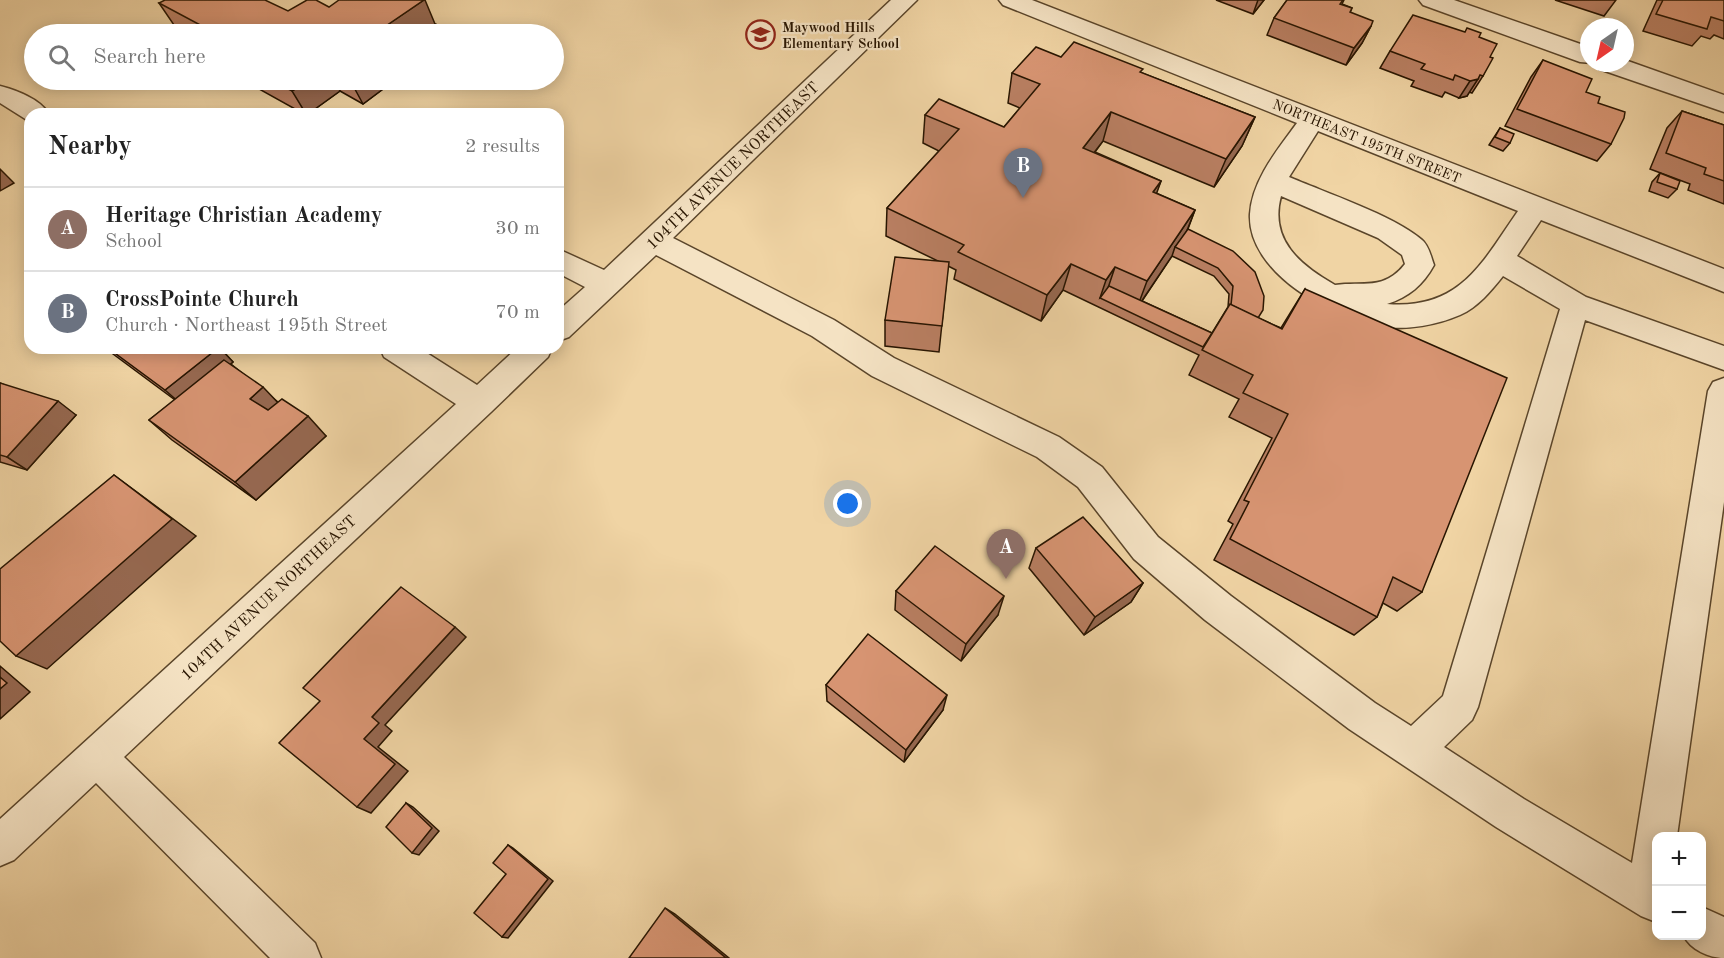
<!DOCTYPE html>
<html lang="en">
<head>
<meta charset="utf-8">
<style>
	:root { --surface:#fff; --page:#f2f2f2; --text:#222; --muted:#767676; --line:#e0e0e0; --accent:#0b8043 }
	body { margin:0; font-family:"Old Standard TT",serif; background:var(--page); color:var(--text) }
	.controls { position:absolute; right:18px; bottom:18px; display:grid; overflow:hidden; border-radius:12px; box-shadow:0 3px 15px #0003 }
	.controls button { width:54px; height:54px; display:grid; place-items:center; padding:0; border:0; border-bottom:2px solid var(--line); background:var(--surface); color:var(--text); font:30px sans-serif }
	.compass { position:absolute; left:1580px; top:18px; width:54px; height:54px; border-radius:50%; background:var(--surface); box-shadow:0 3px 15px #0003; rotate:214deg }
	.you { position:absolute; left:848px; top:504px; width:21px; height:21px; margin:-15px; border:4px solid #fff; border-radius:50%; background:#1a73e8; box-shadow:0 0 0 9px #1a73e833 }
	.badge { display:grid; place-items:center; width:39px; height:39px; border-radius:50%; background:var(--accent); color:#fff; font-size:20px; font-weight:700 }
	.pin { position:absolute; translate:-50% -50px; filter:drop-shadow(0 2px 3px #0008) }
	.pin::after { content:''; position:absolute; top:32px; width:21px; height:18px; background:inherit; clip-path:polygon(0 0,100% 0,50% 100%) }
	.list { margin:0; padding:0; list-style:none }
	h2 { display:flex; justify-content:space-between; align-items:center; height:78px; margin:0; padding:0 24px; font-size:26px }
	h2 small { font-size:20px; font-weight:400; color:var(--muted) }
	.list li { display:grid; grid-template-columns:39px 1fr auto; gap:18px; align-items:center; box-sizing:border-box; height:84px; padding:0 24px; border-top:2px solid var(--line) }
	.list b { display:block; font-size:22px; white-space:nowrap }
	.list p { margin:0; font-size:20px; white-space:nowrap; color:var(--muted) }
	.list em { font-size:20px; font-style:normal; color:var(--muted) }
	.icon { flex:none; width:33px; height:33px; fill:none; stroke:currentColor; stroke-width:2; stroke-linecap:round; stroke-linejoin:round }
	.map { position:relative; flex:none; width:1724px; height:958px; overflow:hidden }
	.search { position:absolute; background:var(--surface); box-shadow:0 3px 15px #0003; left:24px; top:24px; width:540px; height:66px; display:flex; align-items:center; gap:15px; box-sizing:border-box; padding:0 21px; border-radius:33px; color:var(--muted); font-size:22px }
	.panel { position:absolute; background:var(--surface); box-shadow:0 3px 15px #0003; left:24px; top:108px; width:540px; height:246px; border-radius:18px }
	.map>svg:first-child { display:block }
</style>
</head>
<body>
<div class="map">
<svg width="1724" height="958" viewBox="0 0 1724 958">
	<rect width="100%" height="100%" fill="#f0d4a4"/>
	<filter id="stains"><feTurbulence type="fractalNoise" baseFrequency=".00333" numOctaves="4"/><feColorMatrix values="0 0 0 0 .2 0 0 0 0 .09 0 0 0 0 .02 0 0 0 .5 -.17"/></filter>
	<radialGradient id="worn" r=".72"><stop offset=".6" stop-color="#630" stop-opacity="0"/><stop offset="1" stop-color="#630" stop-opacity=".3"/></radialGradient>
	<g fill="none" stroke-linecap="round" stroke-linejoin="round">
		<defs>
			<g id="minor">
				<path d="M891,0H917L673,238L834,320L894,358L1059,437L1102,467L1158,537L1231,596L1375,703L1411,726L1443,696L1560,309L1503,276C1491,291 1478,307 1460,315C1437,325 1408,330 1384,327C1334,320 1247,273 1250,214C1252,180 1278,149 1297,123L1003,5L999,0H1032L1724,269V292L1541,220L1517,256L1586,297L1724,346V370L1585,320L1478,707L1472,720L1444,747L1524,799L1632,863L1708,391L1713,382L1724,378V502L1677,836H1656V922L1641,916L1496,827L1349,729L1205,620L1134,559L1078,487L1037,457L872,376L812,336L656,255L569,337L558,341V311L585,287L558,273V249L604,270ZM1318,131L1518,211C1482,263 1460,310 1387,304C1409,297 1423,285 1434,265C1431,257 1429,246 1422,240C1393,215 1326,193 1289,177ZM1281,196L1378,238L1402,255L1405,264C1384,291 1363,281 1335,285C1300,265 1269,240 1281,196Z"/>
				<polygon points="1419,0 1454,0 1589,47 1589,63 1592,63 1580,62 1423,5"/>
				<polygon points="1625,60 1724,95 1724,112 1599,69 1596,63 1625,63"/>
				<path d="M0,86C16,90 40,99 49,114H30V121L27,120L0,103Z"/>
				<polygon points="380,348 419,348 477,385 517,348 552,348 548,357 491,412 124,757 315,943 321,958 270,958 96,783 14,860 0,866 0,819 456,404 384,357"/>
				<path d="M1702,907L1724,917V958C1709,958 1690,949 1684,936H1702Z"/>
			</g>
		</defs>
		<use href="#minor" stroke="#5a452a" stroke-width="3"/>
		<use href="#minor" fill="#f5e3c4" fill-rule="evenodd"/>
	</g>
	<g fill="#b97f62" stroke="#281501" stroke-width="1.5" fill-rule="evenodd">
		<polygon points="1216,0 1264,0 1253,14"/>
		<polygon points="1287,0 1344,0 1342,4 1352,8 1350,13 1371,26 1362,43 1346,65 1267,35 1274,18"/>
		<polygon points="1555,0 1616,0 1604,16"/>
		<polygon points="1657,0 1724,0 1724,39 1714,35 1710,39 1701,36 1692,46 1643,31"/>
		<polygon points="159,3 288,11 329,7 435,24 420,34 188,34 176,28"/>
		<polygon points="1479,37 1490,57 1483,76 1472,93 1469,92 1467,96 1459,98 1445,92 1442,97 1411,86 1414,81 1380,68 1390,51"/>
		<path d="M1061,57L1142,73L1255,117L1242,146L1214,187L1103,141L1095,152L1161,181L1156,193L1195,210L1188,229L1258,318L1281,328L1305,289L1422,592L1397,611L1383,603L1377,617L1354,635L1214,560L1233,524L1228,521L1272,438L1229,417L1239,399L1189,375L1199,355L1063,290L1041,321L954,279L956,270L948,266L939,352L885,346V320L938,261L886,236L887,208L939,151L923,143L925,115L1004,127L1020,108L1008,103L1012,73ZM1172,256L1214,276L1229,294L1228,307L1212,333L1142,301Z"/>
		<polygon points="1543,60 1586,92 1598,103 1611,144 1597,161 1505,126 1531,77"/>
		<polygon points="249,80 384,80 387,86 363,104 340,91 308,114 304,114 259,89 255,83"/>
		<polygon points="1682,111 1724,125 1724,204 1688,190 1690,184 1650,169 1667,128"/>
		<polygon points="1500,128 1510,143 1503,151 1489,145"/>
		<polygon points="1660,173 1677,189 1668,198 1649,191 1652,182"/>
		<polygon points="106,348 220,348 233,362 231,364 278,402 326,436 256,500 172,440 149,420 175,400 113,354"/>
		<polygon points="0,383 76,415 27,470 0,462"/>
		<polygon points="1036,548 1143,583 1131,602 1084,635 1029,568"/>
		<polygon points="896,591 998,615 961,661 895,610"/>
		<polygon points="826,685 943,710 904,762 827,701"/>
	</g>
	<g fill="#966850" stroke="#281501" stroke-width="1.5">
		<polygon points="424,0 425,0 435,24 420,34 374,34"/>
		<polygon points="1258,0 1264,0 1253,14"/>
		<polygon points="1371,26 1362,43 1346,65 1354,48"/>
		<polygon points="1478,79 1467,96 1459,98 1470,81"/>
		<polygon points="309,80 334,80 340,91 308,114 306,114 292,91"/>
		<polygon points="350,80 384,80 387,86 363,104"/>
		<polygon points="1111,112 1103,141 1076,176 1083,148"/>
		<polygon points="1255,117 1242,146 1214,187 1226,159"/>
		<polygon points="0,169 14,183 0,191"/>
		<polygon points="1161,181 1151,209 1153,192"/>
		<polygon points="1195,210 1184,238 1175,247 1172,256 1137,308 1147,281"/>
		<polygon points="1071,264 1063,290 1041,321 1047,295"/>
		<polygon points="1115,267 1106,294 1100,298 1106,280"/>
		<polygon points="218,348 220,348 233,362 181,404 165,390"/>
		<polygon points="263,387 282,407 269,418 250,399"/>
		<polygon points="58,401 76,415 27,470 7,457"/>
		<polygon points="308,416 326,436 256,500 235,482"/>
		<polygon points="114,475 196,536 47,669 16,656"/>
		<polygon points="1143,583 1131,602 1084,635 1095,617"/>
		<polygon points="1004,596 998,615 961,661 966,644"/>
		<polygon points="455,627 466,637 385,725 392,731 378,747 408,771 371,813 357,807 364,739 372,717"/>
		<polygon points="0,666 30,692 0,719"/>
		<polygon points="947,695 943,710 904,762 906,750"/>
		<polygon points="406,803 413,807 439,831 419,855 412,853"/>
		<polygon points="508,845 513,848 553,881 508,938 502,937"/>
		<polygon points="665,908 675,914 729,958 726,958"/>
	</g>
	<g fill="#d79472" stroke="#281501" stroke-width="1.5">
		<polygon points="165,0 265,0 288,11 307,0 316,0 329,7 339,0 424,0 374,34 217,34 159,3"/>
		<polygon points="1287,0 1343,0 1340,4 1352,8 1350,12 1373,21 1371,26 1354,48 1274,18"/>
		<polygon points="1663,0 1724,0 1724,21 1711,17 1707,29 1656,14"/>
		<polygon points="1413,15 1465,32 1467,28 1481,33 1479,37 1497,44 1490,57 1493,58 1483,76 1480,75 1478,79 1470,81 1455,75 1453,80 1421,69 1425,64 1390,51"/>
		<polygon points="1074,42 1143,69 1140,72 1255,117 1226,159 1111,112 1083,148 1161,181 1153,192 1195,210 1147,281 1115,267 1106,280 1071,264 1047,295 958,252 964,245 887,208 959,129 925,115 939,99 1004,127 1040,84 1012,73 1036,47 1061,57"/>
		<polygon points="1543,60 1592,79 1586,92 1600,97 1598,103 1625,112 1624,118 1611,144 1517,109"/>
		<polygon points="270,80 309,80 292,91"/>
		<polygon points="1682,111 1724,125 1724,181 1704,174 1706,168 1666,153"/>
		<polygon points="1500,128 1514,134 1510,143 1495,137"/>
		<polygon points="1660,173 1680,181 1677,189 1657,182"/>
		<polygon points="1188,229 1233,251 1255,272 1264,296 1263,310 1258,318 1231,305 1233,286 1218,268 1175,247"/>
		<polygon points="895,257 949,262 942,326 885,320"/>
		<polygon points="1109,286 1212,333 1203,347 1100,298"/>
		<polygon points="1305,289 1507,378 1422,592 1393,577 1377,617 1230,539 1249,502 1244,500 1288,414 1243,393 1253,375 1202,350 1230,304 1282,329"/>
		<polygon points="108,348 218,348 165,390"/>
		<polygon points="224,360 263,387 250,399 268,410 282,399 308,416 235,482 149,420"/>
		<polygon points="0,383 58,401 7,457 0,455"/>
		<polygon points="114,475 172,519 16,656 0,641 0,569"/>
		<polygon points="1083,517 1143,583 1095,617 1036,548"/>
		<polygon points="935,546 1004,596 966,644 896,591"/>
		<polygon points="401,587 455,627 372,717 379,723 364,739 395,764 357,807 279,743 320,701 303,688"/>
		<polygon points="868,634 947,695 906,750 826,685"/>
		<polygon points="0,677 7,683 0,689"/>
		<polygon points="406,803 432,828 412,853 386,827"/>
		<polygon points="508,845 548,879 502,937 474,913 506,874 493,863"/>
		<polygon points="665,908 726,958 629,958"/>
	</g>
	<defs>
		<symbol id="school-ring" viewBox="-11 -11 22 22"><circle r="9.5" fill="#f5e3c4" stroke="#8f2418" stroke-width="1.5"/><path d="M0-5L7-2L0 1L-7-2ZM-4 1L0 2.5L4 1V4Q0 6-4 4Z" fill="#8f2418"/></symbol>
	</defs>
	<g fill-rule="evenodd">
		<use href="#school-ring" x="744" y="18" width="33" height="33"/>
	</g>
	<g text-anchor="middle" stroke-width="4.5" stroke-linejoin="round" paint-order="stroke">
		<g font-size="14" font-weight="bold" fill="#281501" stroke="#f5e3c4" text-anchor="start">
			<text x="782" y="32">Maywood Hills<tspan x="782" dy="16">Elementary School</tspan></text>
		</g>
		<g font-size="14" fill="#281501" stroke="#f5e3c4">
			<text transform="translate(1367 141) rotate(22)" y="5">NORTHEAST 195TH STREET</text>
		</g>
		<g font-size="16" fill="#281501" stroke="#f5e3c4">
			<text transform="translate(732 165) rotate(-44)" y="6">104TH AVENUE NORTHEAST</text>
			<text transform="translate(268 597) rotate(-43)" y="6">104TH AVENUE NORTHEAST</text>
		</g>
	</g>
	<rect width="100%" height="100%" filter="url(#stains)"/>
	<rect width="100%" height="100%" fill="url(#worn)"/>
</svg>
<div class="controls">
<button>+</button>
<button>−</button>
</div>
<svg class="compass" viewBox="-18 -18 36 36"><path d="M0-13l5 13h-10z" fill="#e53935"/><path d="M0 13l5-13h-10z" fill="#767676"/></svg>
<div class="you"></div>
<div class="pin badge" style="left:1006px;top:579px;background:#8d6e63">A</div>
<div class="pin badge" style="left:1023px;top:198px;background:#6b7280">B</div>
<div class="search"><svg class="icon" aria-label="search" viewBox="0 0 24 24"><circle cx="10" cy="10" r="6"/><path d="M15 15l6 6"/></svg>Search here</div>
<section class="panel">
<h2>Nearby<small>2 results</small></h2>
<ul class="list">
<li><span class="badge" style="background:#8d6e63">A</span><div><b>Heritage Christian Academy</b><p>School</p></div><em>30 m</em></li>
<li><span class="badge" style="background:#6b7280">B</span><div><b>CrossPointe Church</b><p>Church · Northeast 195th Street</p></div><em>70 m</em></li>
</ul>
</section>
</div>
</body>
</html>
